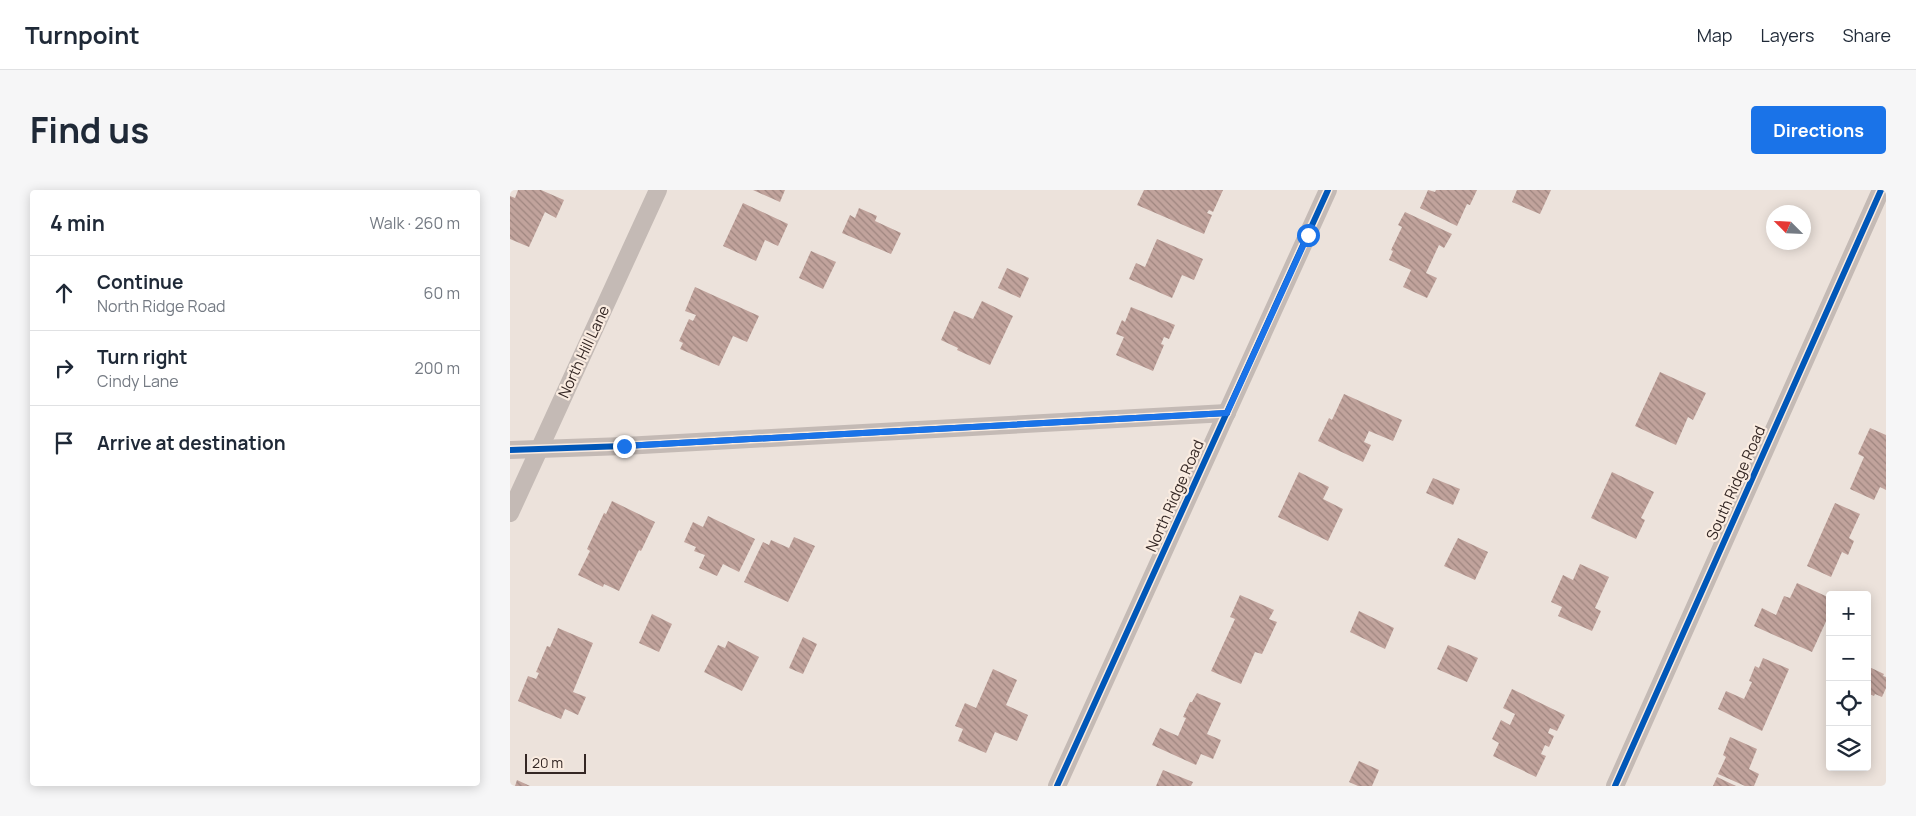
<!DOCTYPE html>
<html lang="en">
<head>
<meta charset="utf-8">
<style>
	:root { --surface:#fff; --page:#f6f6f7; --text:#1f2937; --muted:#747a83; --line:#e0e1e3; --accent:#1a73e8 }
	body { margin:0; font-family:Manrope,sans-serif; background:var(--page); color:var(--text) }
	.controls { position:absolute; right:15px; bottom:15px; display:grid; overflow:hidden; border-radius:5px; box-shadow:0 2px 12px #0003 }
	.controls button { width:45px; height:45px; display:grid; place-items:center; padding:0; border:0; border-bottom:1px solid var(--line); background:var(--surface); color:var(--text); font:25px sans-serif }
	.compass { position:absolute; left:1256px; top:15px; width:45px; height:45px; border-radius:50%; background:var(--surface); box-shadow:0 2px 12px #0003; rotate:294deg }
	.scale { position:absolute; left:15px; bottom:12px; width:61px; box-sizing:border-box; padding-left:5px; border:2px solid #342724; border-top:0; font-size:14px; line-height:18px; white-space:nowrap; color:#342724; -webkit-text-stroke:4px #faece1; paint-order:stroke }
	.stop { position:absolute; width:15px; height:15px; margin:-11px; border:4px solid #1a73e8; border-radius:50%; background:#fff }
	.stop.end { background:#1a73e8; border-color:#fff; box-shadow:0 1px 5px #0008 }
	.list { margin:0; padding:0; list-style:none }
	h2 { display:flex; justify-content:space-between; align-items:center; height:65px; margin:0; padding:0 20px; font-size:21px }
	h2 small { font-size:16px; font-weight:400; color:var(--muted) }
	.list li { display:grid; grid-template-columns:32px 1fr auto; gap:15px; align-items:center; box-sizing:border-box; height:75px; padding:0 20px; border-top:1px solid var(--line) }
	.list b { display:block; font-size:19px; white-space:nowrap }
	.list p { margin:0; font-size:16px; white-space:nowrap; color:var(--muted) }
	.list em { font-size:16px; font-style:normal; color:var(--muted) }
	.icon { flex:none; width:28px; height:28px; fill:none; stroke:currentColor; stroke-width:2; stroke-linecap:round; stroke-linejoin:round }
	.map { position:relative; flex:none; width:1376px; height:596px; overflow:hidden; border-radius:5px }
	header { display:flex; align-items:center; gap:30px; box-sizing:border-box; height:70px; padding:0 25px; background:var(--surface); border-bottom:1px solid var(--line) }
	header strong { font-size:24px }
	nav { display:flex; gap:28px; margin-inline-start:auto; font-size:18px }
	.intro { display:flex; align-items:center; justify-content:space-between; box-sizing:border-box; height:120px; padding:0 30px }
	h1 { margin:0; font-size:35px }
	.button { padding:12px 22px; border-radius:5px; background:var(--accent); color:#fff; font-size:18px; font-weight:700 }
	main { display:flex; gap:30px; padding:0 30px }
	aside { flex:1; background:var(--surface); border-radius:5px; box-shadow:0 2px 12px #0003 }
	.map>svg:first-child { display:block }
</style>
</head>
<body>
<header>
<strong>Turnpoint</strong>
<nav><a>Map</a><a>Layers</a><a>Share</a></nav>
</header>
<div class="intro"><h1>Find us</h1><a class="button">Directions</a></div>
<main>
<aside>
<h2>4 min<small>Walk · 260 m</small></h2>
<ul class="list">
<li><svg class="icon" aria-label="ahead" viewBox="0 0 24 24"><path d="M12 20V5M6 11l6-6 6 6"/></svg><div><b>Continue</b><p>North Ridge Road</p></div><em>60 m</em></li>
<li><svg class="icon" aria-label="right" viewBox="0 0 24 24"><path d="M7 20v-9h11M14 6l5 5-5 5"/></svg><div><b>Turn right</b><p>Cindy Lane</p></div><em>200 m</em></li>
<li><svg class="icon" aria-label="arrive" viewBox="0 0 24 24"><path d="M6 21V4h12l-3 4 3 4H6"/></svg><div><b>Arrive at destination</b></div></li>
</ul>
</aside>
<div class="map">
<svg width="1376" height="596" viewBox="0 0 1376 596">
	<defs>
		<pattern id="building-back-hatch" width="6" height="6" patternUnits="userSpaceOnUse" patternTransform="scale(1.25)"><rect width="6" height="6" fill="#c1a39c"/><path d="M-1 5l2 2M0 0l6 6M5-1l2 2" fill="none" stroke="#9e857f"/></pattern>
	</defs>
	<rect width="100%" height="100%" fill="#ece2db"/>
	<g fill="url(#building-back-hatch)">
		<polygon points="8,0 31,0 54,10 46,28 35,22 19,57 0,49 0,6 5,8"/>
		<polygon points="243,0 275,0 270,12"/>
		<polygon points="634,0 713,0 703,22 699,20 697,23 702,25 694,44 627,15"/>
		<polygon points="918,0 925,2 926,0 967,0 960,15 957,14 947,36 910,18"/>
		<polygon points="1007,0 1041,0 1030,24 1002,12"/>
		<polygon points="233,13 278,34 268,56 255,50 246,71 213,56"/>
		<polygon points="349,18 367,26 365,31 391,43 381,64 332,43 340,25 345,28"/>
		<polygon points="895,22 942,44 934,58 929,55 916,83 927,88 917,108 893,97 901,80 879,70 883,61 881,60 892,37 888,35"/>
		<polygon points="647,49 693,69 684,90 672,85 662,108 619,89 626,73 635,77"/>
		<polygon points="301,61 326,72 313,99 289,88"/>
		<polygon points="497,78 519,88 510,108 488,98"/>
		<polygon points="185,97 249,126 237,152 223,146 209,176 170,159 173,153 169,151 179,129 183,131 186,125 175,121"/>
		<polygon points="472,111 503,126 480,175 447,160 448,158 431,150 444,121 463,129"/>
		<polygon points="621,117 665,135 659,149 654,147 651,154 654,155 643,181 606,165 614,147 606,144 612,130 615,132"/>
		<polygon points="1150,182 1196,203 1183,230 1178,227 1166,255 1125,236"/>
		<polygon points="834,204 892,230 883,251 859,241 854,252 861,255 853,272 808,251 819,228 822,230"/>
		<polygon points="1360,238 1376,245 1376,300 1370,297 1364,310 1340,299 1354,267 1348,264"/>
		<polygon points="789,282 819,297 813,309 833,319 818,351 768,327"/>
		<polygon points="1102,282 1144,302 1131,328 1135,330 1126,349 1081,328"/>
		<polygon points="923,288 950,299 943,315 916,303"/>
		<polygon points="102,311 145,332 131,361 129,360 109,401 94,394 93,397 68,385 80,361 77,359 94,323 96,324"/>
		<polygon points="1325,313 1350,324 1339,348 1344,351 1338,365 1332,362 1321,387 1297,376"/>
		<polygon points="198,326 245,349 229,382 213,374 207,386 189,378 195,365 184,361 186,357 174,352 183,332 193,337"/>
		<polygon points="284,347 305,356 278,412 234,392 253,352 259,355 261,350 279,358"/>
		<polygon points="948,348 978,362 965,390 934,376"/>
		<polygon points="1070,374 1099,387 1085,418 1091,421 1082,441 1048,426 1052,417 1041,412 1053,385 1063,390"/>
		<polygon points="1287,393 1320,408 1320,427 1318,427 1302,462 1244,436 1252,418 1266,425 1274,406 1280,408"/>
		<polygon points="730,405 764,420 759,429 767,432 752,464 745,462 731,494 701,481 725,429 720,427"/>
		<polygon points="849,421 884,438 875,459 840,442"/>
		<polygon points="142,424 162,434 149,462 129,453"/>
		<polygon points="48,438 83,453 63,502 76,507 68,525 55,519 51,529 8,511 18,486 26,489 29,483 26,482 37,456 40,457"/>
		<polygon points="293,447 307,454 293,484 279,478"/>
		<polygon points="218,451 249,467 232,501 194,482 208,455 215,458"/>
		<polygon points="938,455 968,468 957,492 927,479"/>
		<polygon points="1253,468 1279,479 1252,541 1208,519 1216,501 1234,509 1242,492 1239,491 1245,476 1249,478"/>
		<polygon points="1357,476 1374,484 1373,486 1376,487 1376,498 1372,507 1365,504 1364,506 1357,503"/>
		<polygon points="483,479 507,490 496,515 518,525 507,551 485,542 476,563 448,551 453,539 445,536 455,513 466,518"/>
		<polygon points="1002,499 1055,525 1047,541 1040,538 1038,543 1044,546 1039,557 1035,555 1031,564 1036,566 1026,587 983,566 989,553 982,549 991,530 1000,535 1005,524 993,518"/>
		<polygon points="687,503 711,513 697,544 711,550 703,569 691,564 686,575 642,555 650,538 668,546 676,528 673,527 680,512 682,512"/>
		<polygon points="1220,547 1247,559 1239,579 1249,584 1244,596 1235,596 1208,584 1216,567 1213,565"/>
		<polygon points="849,571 869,580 862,596 848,596 839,592"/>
		<polygon points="653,580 683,592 681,596 646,596"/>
		<polygon points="1207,587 1226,596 1203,596"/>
		<polygon points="7,590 20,596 5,596"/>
	</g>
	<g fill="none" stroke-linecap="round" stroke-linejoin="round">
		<g stroke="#c4bab5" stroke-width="18">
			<polyline points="0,260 114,256 717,223"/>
			<polyline points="0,323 148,0"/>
			<polyline points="547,596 818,0"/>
			<polyline points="1105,596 1371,0"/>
		</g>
		<defs>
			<g id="cycleway">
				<polyline points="0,260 114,256 717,223"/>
				<polyline points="547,596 818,0"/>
				<polyline points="1105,596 1371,0"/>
			</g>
		</defs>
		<use href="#cycleway" stroke="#faece1" stroke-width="9"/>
		<use href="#cycleway" stroke="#0057b8" stroke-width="6"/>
	</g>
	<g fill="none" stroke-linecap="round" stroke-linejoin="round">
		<polyline stroke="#1a73e8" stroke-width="6" points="114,256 717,223 798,45"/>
	</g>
	<g text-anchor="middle" stroke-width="4.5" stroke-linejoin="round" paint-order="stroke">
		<g font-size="15" fill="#342724" stroke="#faece1">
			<text transform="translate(74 162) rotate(-65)" y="5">North Hill Lane</text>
			<text transform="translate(1226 293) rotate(-66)" y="5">South Ridge Road</text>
			<text transform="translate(665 306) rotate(-66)" y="5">North Ridge Road</text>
		</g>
	</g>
</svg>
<div class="controls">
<button>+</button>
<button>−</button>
<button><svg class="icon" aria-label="locate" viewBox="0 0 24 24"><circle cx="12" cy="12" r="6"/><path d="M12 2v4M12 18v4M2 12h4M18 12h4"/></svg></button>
<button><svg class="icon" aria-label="layers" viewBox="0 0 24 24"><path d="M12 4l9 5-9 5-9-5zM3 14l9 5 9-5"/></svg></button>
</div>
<svg class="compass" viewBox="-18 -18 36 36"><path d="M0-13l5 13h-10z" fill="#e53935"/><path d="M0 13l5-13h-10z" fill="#747a83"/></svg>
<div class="scale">20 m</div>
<div class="stop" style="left:798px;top:45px"></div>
<div class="stop end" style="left:114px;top:256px"></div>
</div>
</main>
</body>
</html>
